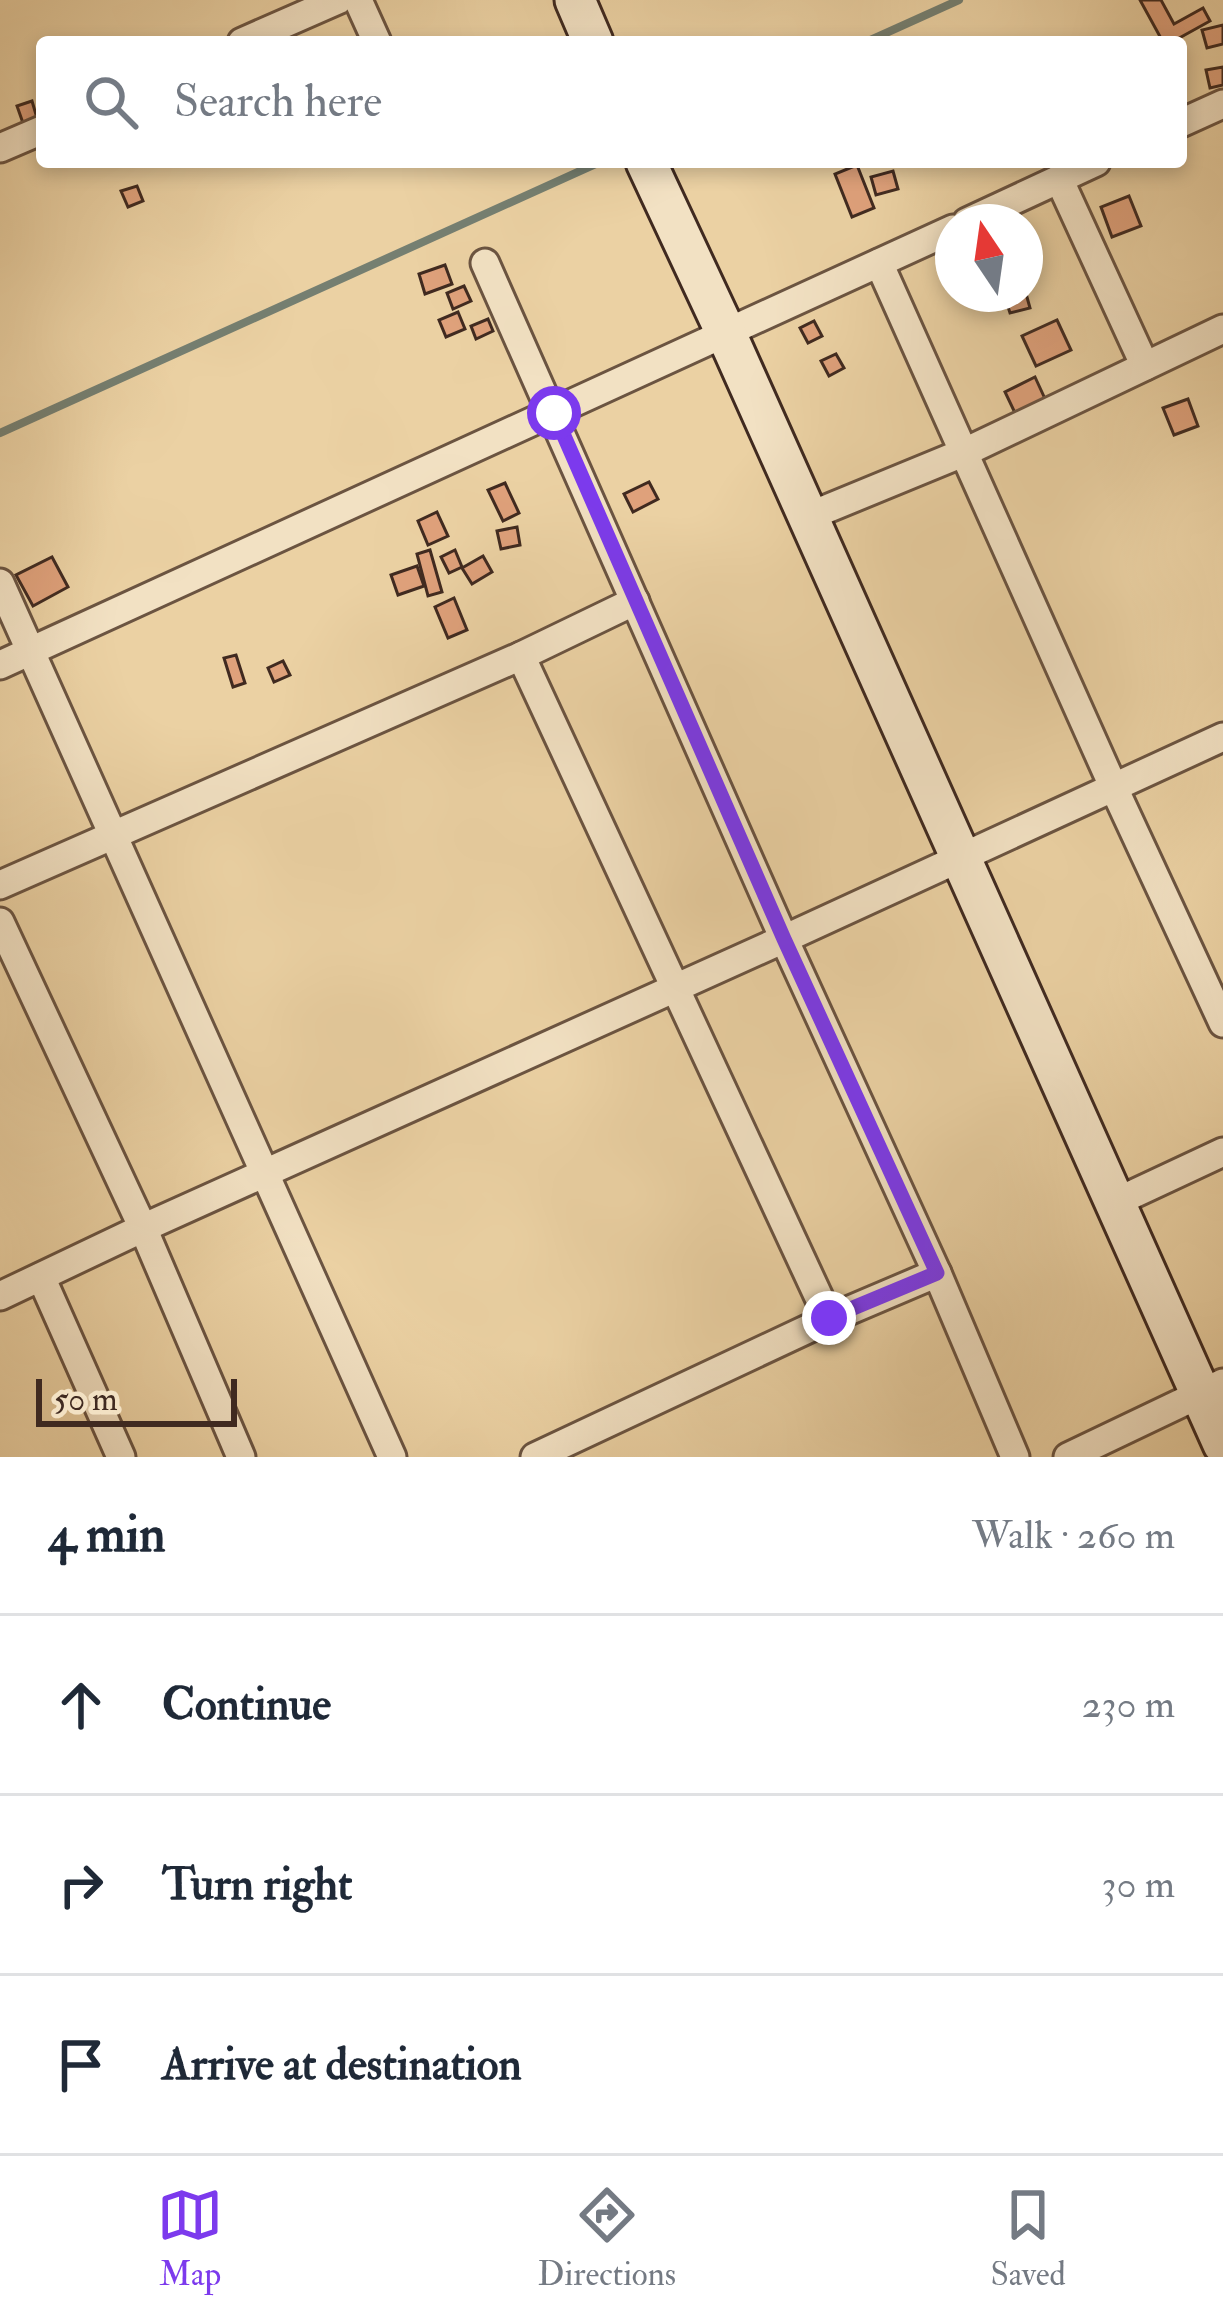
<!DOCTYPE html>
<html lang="en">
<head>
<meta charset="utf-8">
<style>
	:root { --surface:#fff; --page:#f2f2f3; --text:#1f2937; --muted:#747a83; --line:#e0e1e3; --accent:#7c3aed }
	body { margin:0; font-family:"IM FELL Double Pica",serif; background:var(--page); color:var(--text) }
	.compass { position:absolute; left:935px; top:204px; width:108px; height:108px; border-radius:50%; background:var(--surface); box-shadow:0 6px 18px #0003; rotate:347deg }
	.scale { position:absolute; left:36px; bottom:30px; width:201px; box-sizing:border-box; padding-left:12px; border:6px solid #402a20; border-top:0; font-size:33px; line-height:42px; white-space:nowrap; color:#402a20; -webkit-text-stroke:9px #f2e1c3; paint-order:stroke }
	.stop { position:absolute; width:36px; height:36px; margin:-27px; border:9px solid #7c3aed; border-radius:50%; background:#fff }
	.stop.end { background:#7c3aed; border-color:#fff; box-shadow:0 3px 12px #0008 }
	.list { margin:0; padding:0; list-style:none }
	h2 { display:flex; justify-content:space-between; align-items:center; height:156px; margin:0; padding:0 48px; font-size:51px }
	h2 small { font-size:39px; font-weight:400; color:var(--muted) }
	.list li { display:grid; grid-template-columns:78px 1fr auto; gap:36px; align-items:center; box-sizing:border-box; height:180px; padding:0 48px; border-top:3px solid var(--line) }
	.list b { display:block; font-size:45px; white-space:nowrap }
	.list em { font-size:39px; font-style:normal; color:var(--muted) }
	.icon { flex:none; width:66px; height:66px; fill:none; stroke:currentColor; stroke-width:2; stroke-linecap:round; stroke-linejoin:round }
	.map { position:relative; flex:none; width:1223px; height:1457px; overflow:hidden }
	.search { position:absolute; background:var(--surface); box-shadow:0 6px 18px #0003; left:36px; right:36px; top:36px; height:132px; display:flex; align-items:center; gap:30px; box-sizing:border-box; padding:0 42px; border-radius:12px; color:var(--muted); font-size:45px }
	.sheet { height:696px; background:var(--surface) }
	nav { display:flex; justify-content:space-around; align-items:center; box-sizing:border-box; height:168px; border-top:3px solid var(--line); background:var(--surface); font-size:33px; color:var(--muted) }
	nav a { display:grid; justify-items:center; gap:6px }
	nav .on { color:var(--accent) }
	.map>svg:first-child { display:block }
</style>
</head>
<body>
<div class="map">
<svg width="1223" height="1457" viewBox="0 0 1223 1457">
	<rect width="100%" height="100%" fill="#ebd1a3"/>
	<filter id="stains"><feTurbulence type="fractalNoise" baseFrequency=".00167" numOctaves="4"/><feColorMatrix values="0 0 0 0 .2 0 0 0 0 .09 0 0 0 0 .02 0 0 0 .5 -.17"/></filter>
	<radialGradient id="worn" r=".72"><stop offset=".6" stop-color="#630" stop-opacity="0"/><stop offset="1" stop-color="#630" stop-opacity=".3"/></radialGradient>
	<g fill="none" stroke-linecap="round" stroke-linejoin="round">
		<g stroke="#757f71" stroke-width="8">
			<polyline points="866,42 959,0"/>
			<polyline points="0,433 600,162"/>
		</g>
	</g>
	<g fill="#dfa17b" stroke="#402a20" stroke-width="3">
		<polygon points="1140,0 1161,0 1174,24 1203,8 1210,21 1172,42 1163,42"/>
		<polygon points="1223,25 1223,44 1207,48 1202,30"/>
		<polygon points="1223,67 1223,85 1210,88 1206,70"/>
		<polygon points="32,101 37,118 23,123 17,106"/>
		<polygon points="857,165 874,208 852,217 835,174"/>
		<polygon points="893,171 898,189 876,195 871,177"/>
		<polygon points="137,186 143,201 128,207 121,191"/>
		<polygon points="1129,196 1141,226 1112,237 1101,207"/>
		<polygon points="445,265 452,284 425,294 419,274"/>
		<polygon points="464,286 471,301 453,309 447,293"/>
		<polygon points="1025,290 1030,308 1010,313 1004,294 1025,294"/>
		<polygon points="458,312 465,329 446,337 439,320"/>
		<polygon points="488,319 493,331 476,339 471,326"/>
		<polygon points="1057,320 1071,350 1036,366 1022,336"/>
		<polygon points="814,321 822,336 808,343 800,328"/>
		<polygon points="836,354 844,368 829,376 821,361"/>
		<polygon points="1035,377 1046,401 1016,415 1005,392"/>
		<polygon points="1188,399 1198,426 1174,435 1163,408"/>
		<polygon points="649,482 658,499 633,512 624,494"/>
		<polygon points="505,483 519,513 503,521 488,490"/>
		<polygon points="437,512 448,536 428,545 418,521"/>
		<polygon points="517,527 520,545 501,549 497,531"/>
		<polygon points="430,550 442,592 428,596 417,554"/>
		<polygon points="455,550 462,567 449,573 441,557"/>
		<polygon points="483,556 492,572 472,584 462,568"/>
		<polygon points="52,557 68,587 33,606 16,575"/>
		<polygon points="417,566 424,586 398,595 391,575"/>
		<polygon points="454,598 467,630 448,638 435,607"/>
		<polygon points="236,655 245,683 233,687 224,658"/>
		<polygon points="283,661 290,675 274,682 268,668"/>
	</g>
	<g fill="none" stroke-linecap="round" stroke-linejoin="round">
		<defs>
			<g id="street">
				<polyline points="358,0 377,42"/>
				<polyline points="242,42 338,0"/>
				<polyline points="1181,123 1223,104"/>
				<polyline points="0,148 42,130"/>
				<polyline points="1059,179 1145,366"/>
				<polyline points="967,222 1096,162"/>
				<polyline points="485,263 784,939 937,1273 1015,1457"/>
				<polyline points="879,263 1113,786 1223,1023"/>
				<polyline points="807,517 965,452 1223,329"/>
				<polyline points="0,583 392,1457"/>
				<polyline points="521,656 829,1319"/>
				<polyline points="0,665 953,229"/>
				<polyline points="0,885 521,656 635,601"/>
				<polyline points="0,922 143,1228 241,1457"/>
				<polyline points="1114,1203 1223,1152"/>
				<polyline points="41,1277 121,1457"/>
				<polyline points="0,1296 143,1228 784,939 1223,737"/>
				<polyline points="535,1457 829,1319 937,1273"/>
				<polyline points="1068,1457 1223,1383"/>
			</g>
			<g id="secondary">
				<polyline points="575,0 593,42"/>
				<polyline points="646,162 725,331 1223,1444"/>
			</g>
		</defs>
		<use href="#street" stroke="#6b5441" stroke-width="33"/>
		<use href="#secondary" stroke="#402a20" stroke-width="45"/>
		<use href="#street" stroke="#f2e1c3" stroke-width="27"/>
		<use href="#secondary" stroke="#f2e1c3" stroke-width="39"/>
	</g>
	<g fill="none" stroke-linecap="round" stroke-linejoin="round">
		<polyline stroke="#7c3aed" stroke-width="15" points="554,413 784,939 937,1273 829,1318"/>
	</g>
	<rect width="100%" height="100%" filter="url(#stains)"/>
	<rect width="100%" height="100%" fill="url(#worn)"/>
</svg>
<svg class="compass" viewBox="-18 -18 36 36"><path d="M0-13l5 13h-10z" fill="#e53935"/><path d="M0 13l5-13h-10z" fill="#747a83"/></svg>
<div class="scale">50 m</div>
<div class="stop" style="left:554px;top:413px"></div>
<div class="stop end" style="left:829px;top:1318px"></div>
<div class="search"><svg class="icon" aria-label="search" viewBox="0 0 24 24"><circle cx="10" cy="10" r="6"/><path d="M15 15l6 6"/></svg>Search here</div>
</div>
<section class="sheet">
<h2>4 min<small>Walk · 260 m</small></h2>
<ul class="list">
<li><svg class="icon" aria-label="ahead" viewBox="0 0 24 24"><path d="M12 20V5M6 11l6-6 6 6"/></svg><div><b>Continue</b></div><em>230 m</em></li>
<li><svg class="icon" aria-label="right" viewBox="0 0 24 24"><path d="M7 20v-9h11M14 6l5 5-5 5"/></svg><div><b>Turn right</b></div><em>30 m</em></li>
<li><svg class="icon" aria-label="arrive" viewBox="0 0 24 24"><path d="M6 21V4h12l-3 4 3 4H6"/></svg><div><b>Arrive at destination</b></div></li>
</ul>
</section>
<nav>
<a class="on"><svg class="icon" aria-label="map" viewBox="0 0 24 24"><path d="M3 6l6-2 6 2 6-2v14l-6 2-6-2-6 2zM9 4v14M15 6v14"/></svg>Map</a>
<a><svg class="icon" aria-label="directions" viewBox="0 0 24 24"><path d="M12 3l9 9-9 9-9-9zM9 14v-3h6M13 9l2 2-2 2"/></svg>Directions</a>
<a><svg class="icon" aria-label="saved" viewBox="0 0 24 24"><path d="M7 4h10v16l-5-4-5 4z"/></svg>Saved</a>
</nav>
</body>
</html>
